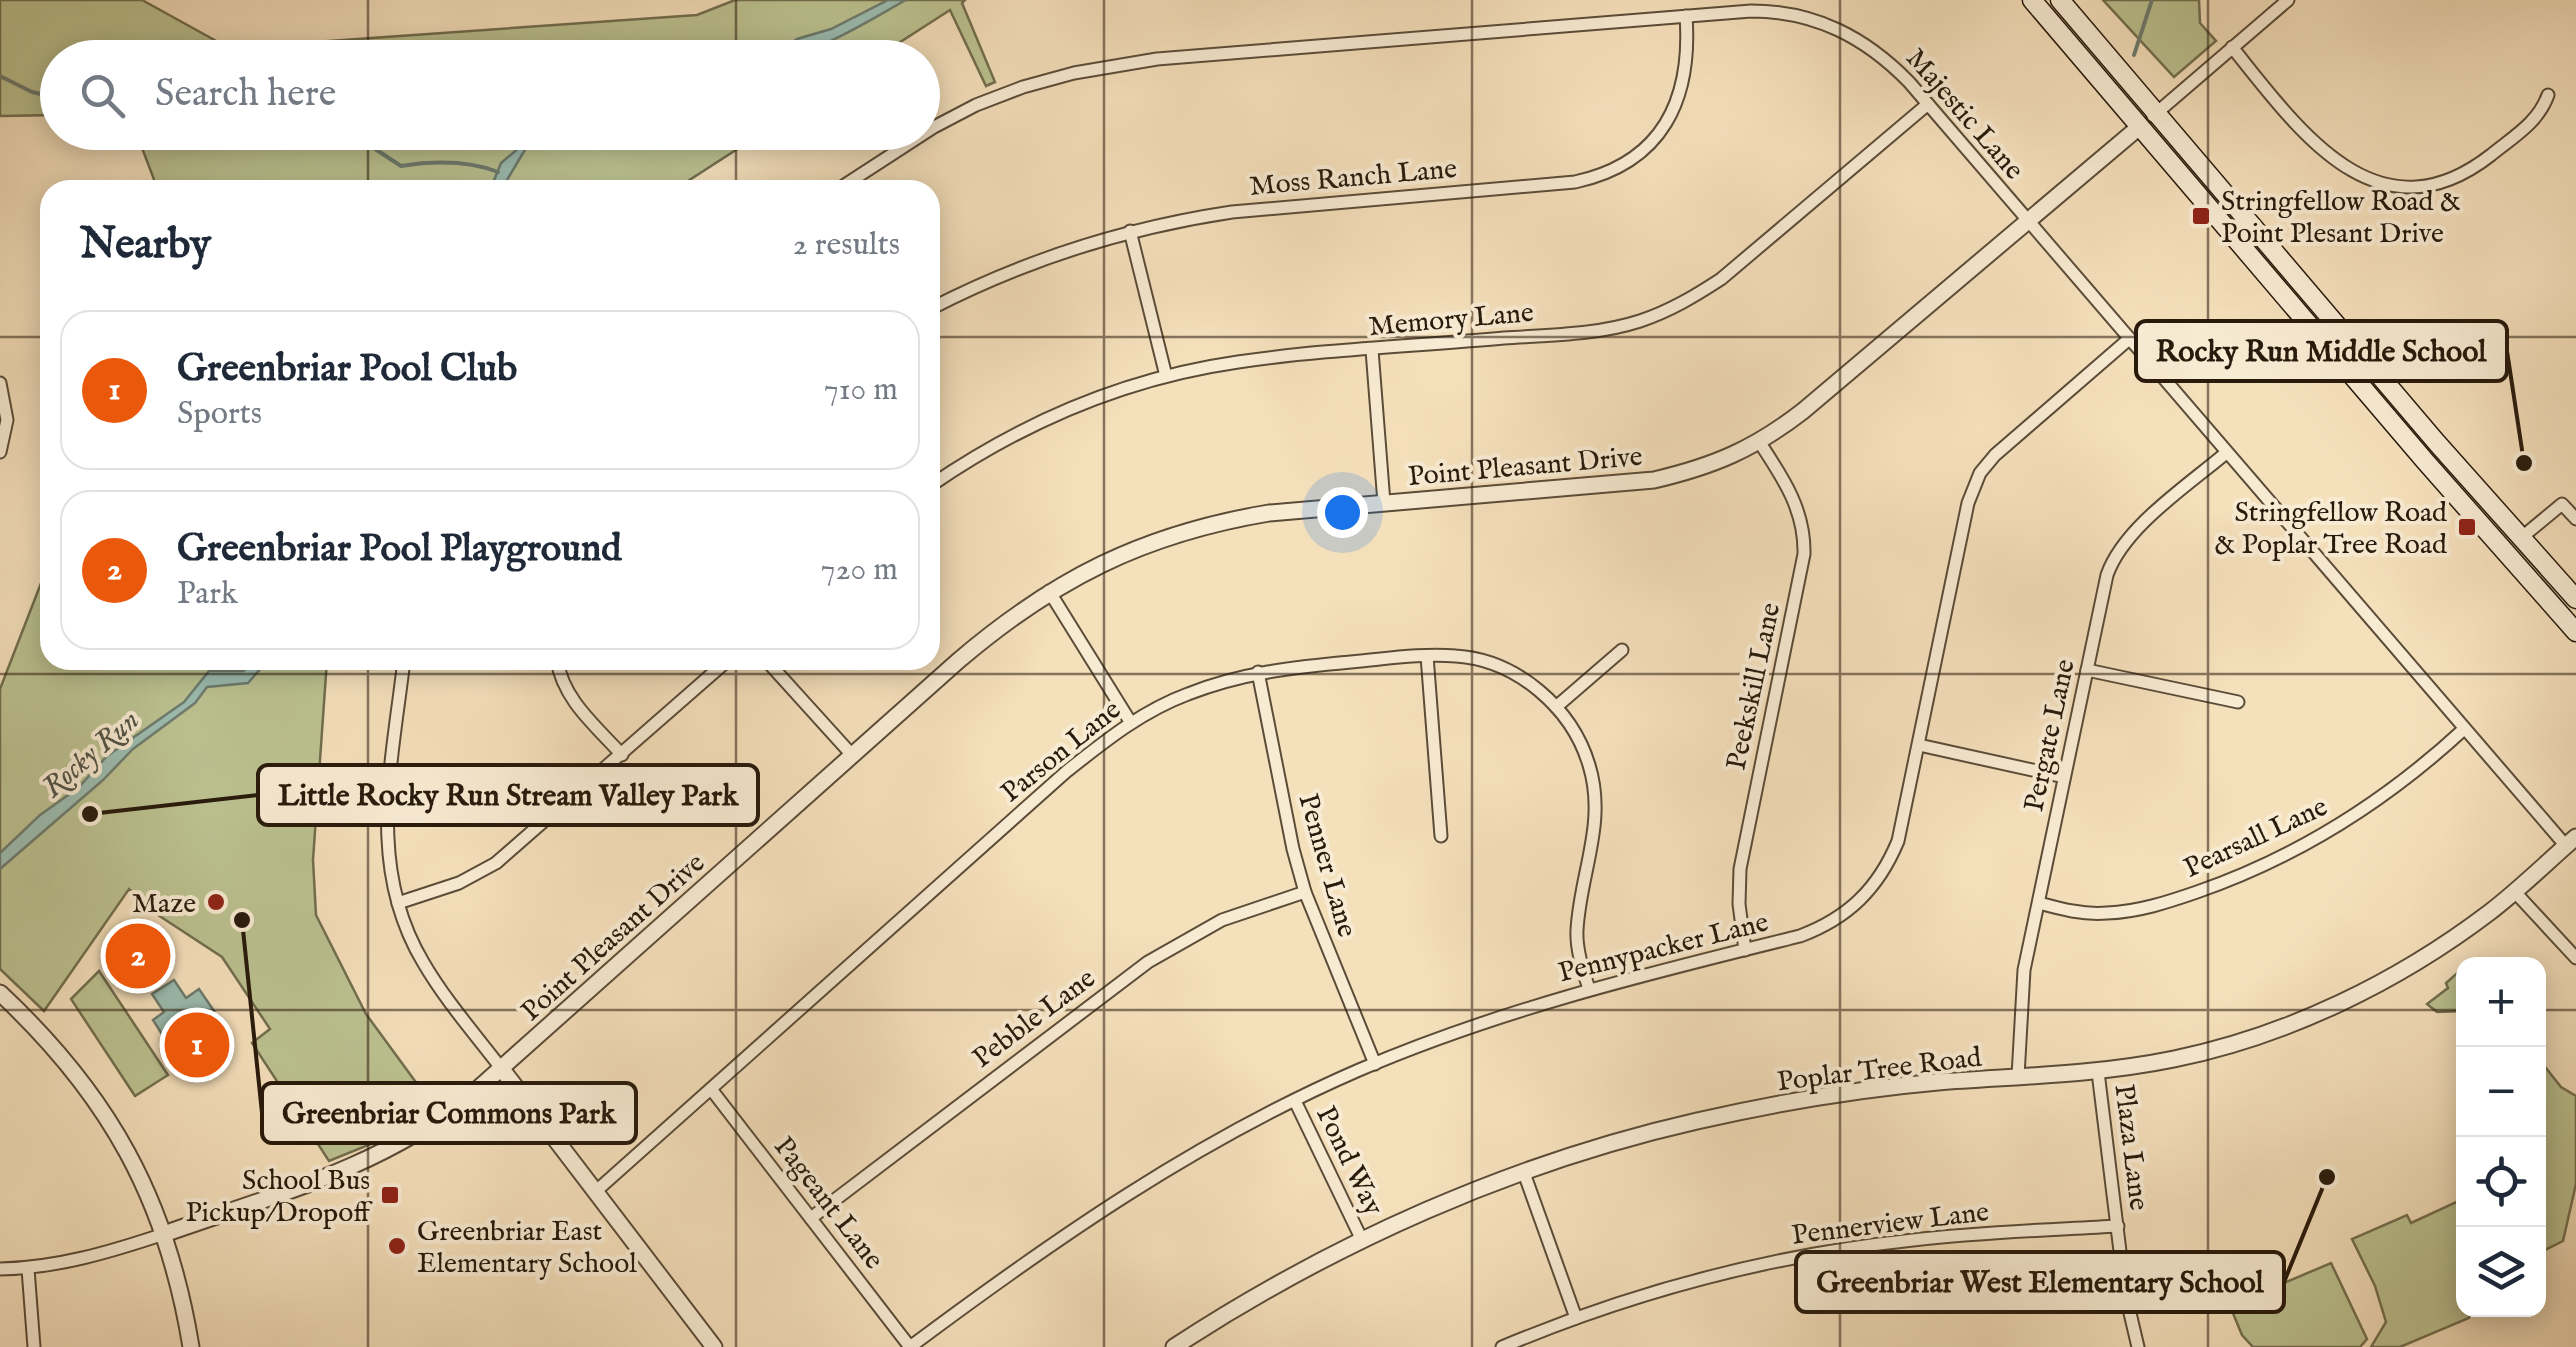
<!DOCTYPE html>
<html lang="en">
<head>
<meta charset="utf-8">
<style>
	:root { --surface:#fff; --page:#f6f6f7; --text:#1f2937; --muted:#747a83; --line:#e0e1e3; --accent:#ea580c }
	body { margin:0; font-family:"IM FELL English",serif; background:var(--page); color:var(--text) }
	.controls { position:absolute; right:30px; bottom:30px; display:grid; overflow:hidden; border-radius:20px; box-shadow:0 5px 25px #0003 }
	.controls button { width:90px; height:90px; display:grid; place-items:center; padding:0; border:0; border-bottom:2px solid var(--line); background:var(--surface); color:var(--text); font:50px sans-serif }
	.you { position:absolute; left:1342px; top:512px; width:35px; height:35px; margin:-25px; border:8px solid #fff; border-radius:50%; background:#1a73e8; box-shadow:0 0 0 15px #1a73e833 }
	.badge { display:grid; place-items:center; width:65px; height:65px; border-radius:50%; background:var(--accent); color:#fff; font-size:32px; font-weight:700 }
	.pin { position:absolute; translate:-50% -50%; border:5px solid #fff; box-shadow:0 2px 10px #0006 }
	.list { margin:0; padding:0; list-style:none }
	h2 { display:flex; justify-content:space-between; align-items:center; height:130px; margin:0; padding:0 40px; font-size:42px }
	h2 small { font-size:32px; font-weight:400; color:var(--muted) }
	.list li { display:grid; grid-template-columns:65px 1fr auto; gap:30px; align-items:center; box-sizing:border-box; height:160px; margin:0 20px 20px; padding:0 20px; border:2px solid var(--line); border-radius:30px }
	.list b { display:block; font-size:38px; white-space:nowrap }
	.list p { margin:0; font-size:32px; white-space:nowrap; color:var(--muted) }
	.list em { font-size:32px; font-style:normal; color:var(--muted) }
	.icon { flex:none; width:55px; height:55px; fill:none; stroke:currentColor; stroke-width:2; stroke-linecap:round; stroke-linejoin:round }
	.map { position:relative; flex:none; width:2576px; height:1347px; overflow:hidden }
	.search { position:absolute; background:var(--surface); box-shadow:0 5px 25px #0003; left:40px; top:40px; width:900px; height:110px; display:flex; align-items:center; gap:25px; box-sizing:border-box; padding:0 35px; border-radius:55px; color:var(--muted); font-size:38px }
	.panel { position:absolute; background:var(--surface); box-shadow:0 5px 25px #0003; left:40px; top:180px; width:900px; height:490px; border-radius:30px }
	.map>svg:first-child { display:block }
</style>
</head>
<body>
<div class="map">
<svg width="2576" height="1347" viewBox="0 0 2576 1347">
	<rect width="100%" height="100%" fill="#f5e0bc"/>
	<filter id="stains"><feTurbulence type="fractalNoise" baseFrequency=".002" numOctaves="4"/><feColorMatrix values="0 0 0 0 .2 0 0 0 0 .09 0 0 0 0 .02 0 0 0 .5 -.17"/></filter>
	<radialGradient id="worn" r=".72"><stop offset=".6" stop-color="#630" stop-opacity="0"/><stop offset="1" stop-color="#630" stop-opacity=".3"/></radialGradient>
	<g fill="#bcc291" stroke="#726e4e" stroke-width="2.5">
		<polygon points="0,0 142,0 229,48 697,15 735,0 965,0 962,3 995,82 986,86 950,10 877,57 58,58 57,115 0,116"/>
		<polygon points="2103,0 2199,0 2200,23 2216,41 2174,77"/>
		<polygon points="118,133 762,133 674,190 158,190 139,140"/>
		<polygon points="50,560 50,660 327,660 313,860 316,915 366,1014 434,1107 376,1142 329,1161 252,1043 270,1029 222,957 158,915 129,889 44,1011 0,969 0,689"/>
		<polygon points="155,931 167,950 135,972 122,953"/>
		<polygon points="2463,968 2463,1011 2437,1012 2427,1004 2448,988 2446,983"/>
		<polygon points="99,971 168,1075 135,1096 71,999"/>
		<polygon points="2546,1068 2561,1087 2576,1096 2576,1184 2563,1241 2539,1253 2538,1071"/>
		<polygon points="2463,1181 2464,1310 2470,1310 2469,1318 2400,1347 2371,1347 2386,1322 2375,1286 2352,1239 2407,1215 2411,1223 2461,1200"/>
		<polygon points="2331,1263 2367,1339 2360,1347 2253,1347 2242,1335 2230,1306"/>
	</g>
	<g fill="#9cbdb1" stroke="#6e7c6f" stroke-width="2.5">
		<path d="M888,0H906C873,18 811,58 775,57L797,39L831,29Z"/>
		<polygon points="524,132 535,133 501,190 490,190 501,163 520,147"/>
		<polygon points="258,660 268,660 248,683 207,687 195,703 133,749 103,780 0,869 0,853 40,815 78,788 107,756 184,702 209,671 243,671"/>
		<polygon points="174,980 186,998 199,989 214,1011 167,1042 153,1020 164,1012 152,994"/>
	</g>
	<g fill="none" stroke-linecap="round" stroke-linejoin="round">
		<g stroke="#6e7c6f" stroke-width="4">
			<polyline points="2134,55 2152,0"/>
			<polyline points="0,76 32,92 58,98"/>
			<path d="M358,132L360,139L401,166C433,161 467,160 498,172"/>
		</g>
		<defs>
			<g id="minor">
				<path d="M2232,47C2298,129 2377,244 2491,155C2513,137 2538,123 2548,95"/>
				<polyline points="2153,116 2288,0"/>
				<path d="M837,190L934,127L976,105L1023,87L1074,73L1157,59L1751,11C1815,11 1865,37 1909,82L2566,846"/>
				<polyline points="1130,231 1166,376"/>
				<path d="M930,309C1027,259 1125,228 1232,212L1575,182C1663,163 1692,99 1686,16"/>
				<polyline points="1372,350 1384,503"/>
				<polyline points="0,383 7,420 0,452"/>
				<path d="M930,486C1023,422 1126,378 1238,362C1326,349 1416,346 1504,338C1549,335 1597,335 1640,321C1670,311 1695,296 1721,279L1928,104"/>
				<polyline points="2521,538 2562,504 2576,519"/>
				<polyline points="1049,591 1131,723"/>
				<polyline points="1427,656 1441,836"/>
				<path d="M404,660C392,764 366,866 423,962C445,1000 475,1034 501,1068"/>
				<path d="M557,660C563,700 596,726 622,755"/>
				<polyline points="766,660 852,755"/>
				<polyline points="2087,670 2238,702"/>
				<polyline points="1258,672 1293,849 1305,892 1375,1064"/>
				<polyline points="1556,707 1622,650"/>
				<polyline points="1919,745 2064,777"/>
				<polyline points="2514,891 2576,958"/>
				<polyline points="398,903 459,883 496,863 728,660"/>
				<path d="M2039,903C2061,909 2083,915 2107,913C2138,912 2168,902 2197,892C2298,857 2385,802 2464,729"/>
				<path d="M1745,950L1739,904L1740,869L1804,554C1805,510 1783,478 1760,443"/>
				<polyline points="2098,1072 2125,1292 2138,1347"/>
				<path d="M2018,1076L2024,970L2107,575C2124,527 2187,486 2226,453"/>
				<path d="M711,1089L910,1347C1052,1241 1195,1141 1359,1070C1501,1009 1650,973 1800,936C1848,918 1878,889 1898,841L1968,503L1980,473L1995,455L2129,339"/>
				<polyline points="1295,1101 1362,1240"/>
				<polyline points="1524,1173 1576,1318"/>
				<path d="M595,1192L1067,771C1105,741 1142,711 1188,694C1241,673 1294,667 1351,662C1385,659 1422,653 1456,656C1517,660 1572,708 1589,765C1607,823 1580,873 1577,930C1576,950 1583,970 1589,989"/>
				<polyline points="811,1218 1148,962 1222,920 1305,892"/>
				<path d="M0,1269C57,1268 110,1252 164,1234"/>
				<polyline points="28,1269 34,1347"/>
				<path d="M1502,1347C1633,1292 1772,1255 1913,1240C1981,1232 2049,1230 2118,1226"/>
			</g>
			<g id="tertiary">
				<path d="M0,993C109,1095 167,1199 191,1347"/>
				<polyline points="501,1068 714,1347"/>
				<path d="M164,1234C271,1196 381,1168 471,1095L958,661C1054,579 1143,534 1269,513L1654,480C1714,466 1754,449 1803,411L2138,128"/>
				<path d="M1174,1347C1333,1243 1512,1163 1697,1121C1776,1103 1858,1089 1938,1082C2017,1076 2096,1075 2174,1059C2287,1036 2398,982 2490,912C2520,889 2547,862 2576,837"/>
			</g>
			<g id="secondary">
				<polyline points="2032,0 2425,461 2576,632"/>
				<polyline points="2060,0 2437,443 2576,599"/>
			</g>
		</defs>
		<use href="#minor" stroke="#5b4c38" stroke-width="15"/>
		<use href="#tertiary" stroke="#5b4c38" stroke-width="19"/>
		<use href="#secondary" stroke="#281a0c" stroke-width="21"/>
		<use href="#minor" stroke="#f8ebd3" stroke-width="11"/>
		<use href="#tertiary" stroke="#f8ebd3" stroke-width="15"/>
		<use href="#secondary" stroke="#f8ebd3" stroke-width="18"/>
	</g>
	<path fill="none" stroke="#281a0c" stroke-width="2.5" stroke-opacity="0.55" d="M368,0V58M736,0V58M1104,0V1347M1472,0V1347M1840,0V1347M2208,0V1347M368,132V190M736,132V190M0,337H50M930,337H2576M368,660V1347M736,660V1347M0,674H2576M0,1010H2464M2538,1010H2576"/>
	<g fill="#8f2418" stroke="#f8ebd3" stroke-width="4">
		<rect x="2191" y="206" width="20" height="20" rx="5"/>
		<rect x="2457" y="517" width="20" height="20" rx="5"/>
		<circle cx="216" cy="902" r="10"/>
		<rect x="380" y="1185" width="20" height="20" rx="5"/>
		<circle cx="397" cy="1246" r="10"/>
	</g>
	<g text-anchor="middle" stroke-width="8" stroke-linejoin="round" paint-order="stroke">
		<g font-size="28" fill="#281a0c" stroke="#f8ebd3">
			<text transform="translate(1966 113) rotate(49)" y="10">Majestic Lane</text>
			<text transform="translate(1353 176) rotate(-5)" y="10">Moss Ranch Lane</text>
			<text transform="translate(1451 318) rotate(-5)" y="10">Memory Lane</text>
			<text transform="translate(1525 465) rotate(-5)" y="10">Point Pleasant Drive</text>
			<text transform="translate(1752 686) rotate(-78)" y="10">Peekskill Lane</text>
			<text transform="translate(2048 735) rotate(-78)" y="10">Pergate Lane</text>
			<text transform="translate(1060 750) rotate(-39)" y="10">Parson Lane</text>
			<text transform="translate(2255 836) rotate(-25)" y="10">Pearsall Lane</text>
			<text transform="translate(1329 865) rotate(74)" y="10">Penner Lane</text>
			<text transform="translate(612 936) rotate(-42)" y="10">Point Pleasant Drive</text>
			<text transform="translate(1663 946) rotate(-14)" y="10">Pennypacker Lane</text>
			<text transform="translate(1033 1017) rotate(-37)" y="10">Pebble Lane</text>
			<text transform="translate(1879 1068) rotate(-7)" y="10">Poplar Tree Road</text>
			<text transform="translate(2133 1147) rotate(83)" y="10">Plaza Lane</text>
			<text transform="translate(1351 1160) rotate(64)" y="10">Pond Way</text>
			<text transform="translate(830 1202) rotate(52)" y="10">Pageant Lane</text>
			<text transform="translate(1890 1222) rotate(-7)" y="10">Pennerview Lane</text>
		</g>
		<g font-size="28" fill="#281a0c" stroke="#f8ebd3" text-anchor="end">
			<text x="2221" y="210" text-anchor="start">Stringfellow Road &amp;<tspan x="2221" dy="32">Point Plesant Drive</tspan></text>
			<text x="2447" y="521">Stringfellow Road<tspan x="2447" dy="32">&amp; Poplar Tree Road</tspan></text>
			<text x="196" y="912">Maze</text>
			<text x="370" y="1189">School Bus<tspan x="370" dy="32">Pickup/Dropoff</tspan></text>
			<text x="417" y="1240" text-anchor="start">Greenbriar East<tspan x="417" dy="32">Elementary School</tspan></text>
		</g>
		<g font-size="30" font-style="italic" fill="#515346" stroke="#f8ebd3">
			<text transform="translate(90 753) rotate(-41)" y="10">Rocky Run</text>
		</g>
	</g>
	<path fill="none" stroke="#281a0c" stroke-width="4" d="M2524 463L2507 351M90 814L258 795M242 920L262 1113M2327 1177L2284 1282"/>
	<g fill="#281a0c" stroke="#f8ebd3" stroke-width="4">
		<circle cx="2524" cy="463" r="10"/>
		<circle cx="90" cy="814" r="10"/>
		<circle cx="242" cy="920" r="10"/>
		<circle cx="2327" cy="1177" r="10"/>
	</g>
	<g fill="#f8ebd3" stroke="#281a0c" stroke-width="4">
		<rect x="2136" y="321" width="371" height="60" rx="10"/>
		<rect x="258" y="765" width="500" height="60" rx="10"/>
		<rect x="262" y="1083" width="374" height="60" rx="10"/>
		<rect x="1796" y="1252" width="488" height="60" rx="10"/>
	</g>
	<g font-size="30" text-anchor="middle" font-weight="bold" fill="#281a0c">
		<text x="2321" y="361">Rocky Run Middle School</text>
		<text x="508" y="805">Little Rocky Run Stream Valley Park</text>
		<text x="449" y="1123">Greenbriar Commons Park</text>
		<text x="2040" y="1292">Greenbriar West Elementary School</text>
	</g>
	<rect width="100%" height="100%" filter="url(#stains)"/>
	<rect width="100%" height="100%" fill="url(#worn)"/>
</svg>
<div class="controls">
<button>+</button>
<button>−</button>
<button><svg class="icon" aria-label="locate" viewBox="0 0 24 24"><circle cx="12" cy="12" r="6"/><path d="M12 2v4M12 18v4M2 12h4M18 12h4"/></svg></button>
<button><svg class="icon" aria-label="layers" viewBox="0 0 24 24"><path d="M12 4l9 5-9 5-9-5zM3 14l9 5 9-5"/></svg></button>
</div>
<div class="you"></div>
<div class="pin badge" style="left:197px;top:1045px">1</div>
<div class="pin badge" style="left:138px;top:956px">2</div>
<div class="search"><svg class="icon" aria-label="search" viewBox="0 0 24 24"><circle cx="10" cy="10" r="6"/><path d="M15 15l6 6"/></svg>Search here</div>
<section class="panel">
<h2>Nearby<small>2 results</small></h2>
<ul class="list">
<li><span class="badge">1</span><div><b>Greenbriar Pool Club</b><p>Sports</p></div><em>710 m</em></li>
<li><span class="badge">2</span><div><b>Greenbriar Pool Playground</b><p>Park</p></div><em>720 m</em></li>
</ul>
</section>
</div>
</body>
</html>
